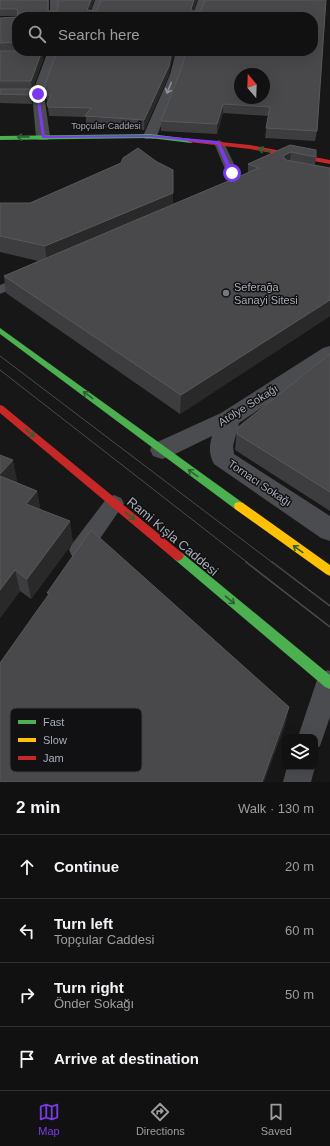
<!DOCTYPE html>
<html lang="en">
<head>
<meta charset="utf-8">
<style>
	:root { --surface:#111; --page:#1e1f1f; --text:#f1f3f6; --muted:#9c9d9f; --line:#303131; --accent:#7c3aed }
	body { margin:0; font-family:Helvetica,sans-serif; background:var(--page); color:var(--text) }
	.controls { position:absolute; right:12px; bottom:12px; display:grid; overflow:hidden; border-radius:8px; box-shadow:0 4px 16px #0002 }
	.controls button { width:36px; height:36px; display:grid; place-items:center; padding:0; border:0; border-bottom:1px solid var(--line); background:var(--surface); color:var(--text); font:20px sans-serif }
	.compass { position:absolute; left:234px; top:68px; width:36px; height:36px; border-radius:50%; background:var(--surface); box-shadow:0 4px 16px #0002; rotate:341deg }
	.stop { position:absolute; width:12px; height:12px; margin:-9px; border:3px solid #7c3aed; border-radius:50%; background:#fff }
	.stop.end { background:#7c3aed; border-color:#fff; box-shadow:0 1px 4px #0008 }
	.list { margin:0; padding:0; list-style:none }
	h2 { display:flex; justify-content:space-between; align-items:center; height:52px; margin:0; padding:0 16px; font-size:17px }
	h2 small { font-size:13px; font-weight:400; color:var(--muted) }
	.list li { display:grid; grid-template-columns:26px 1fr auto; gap:12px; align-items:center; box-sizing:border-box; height:64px; padding:0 16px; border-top:1px solid var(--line) }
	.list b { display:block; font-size:15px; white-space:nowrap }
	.list p { margin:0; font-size:13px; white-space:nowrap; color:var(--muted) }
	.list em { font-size:13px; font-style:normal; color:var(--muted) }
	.icon { flex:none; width:22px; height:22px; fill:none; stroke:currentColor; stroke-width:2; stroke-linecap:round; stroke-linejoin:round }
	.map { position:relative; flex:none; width:330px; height:782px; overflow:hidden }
	.search { position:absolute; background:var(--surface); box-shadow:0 4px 16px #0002; left:12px; right:12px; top:12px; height:44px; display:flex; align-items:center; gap:10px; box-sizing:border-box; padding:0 14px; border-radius:16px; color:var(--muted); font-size:15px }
	.sheet { height:308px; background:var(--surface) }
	nav { display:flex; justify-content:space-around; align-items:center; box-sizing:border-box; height:56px; border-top:1px solid var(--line); background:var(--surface); font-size:11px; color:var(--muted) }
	nav a { display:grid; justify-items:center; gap:2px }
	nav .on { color:var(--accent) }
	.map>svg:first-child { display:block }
</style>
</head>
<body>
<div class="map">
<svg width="330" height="782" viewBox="0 0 330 782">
	<rect width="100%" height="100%" fill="#171717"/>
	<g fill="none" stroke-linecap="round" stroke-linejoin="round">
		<g fill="#4b4c50" fill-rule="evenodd">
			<polygon points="219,140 224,143 242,181 237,191 226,196 218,196 216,194 218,192 228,187 230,181 214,143"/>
			<polygon points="27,274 32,275 34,278 32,281 0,294 0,285"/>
			<polygon points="114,495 121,498 124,503 121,508 88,556 80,559 72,556 69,550 72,544 107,498"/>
			<polygon points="328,670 330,671 330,717 320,746 315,749 315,737 298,737 319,674"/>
			<polygon points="287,767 315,767 311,782 283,782"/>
		</g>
		<g fill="#4b4c50" fill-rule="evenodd">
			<rect x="50" y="0" width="8" height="17"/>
			<polygon points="95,0 103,0 97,17 89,17"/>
			<polygon points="198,0 206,0 200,17 192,17"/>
			<polygon points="48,51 58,51 44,94 50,137 48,140 38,140 36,137 32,94"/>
			<polygon points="176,51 186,51 180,75 157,136 155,139 145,139 143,136 170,75"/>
			<path d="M330,346V361L239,423L233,446L234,454L330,516V541L321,538L214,464C209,455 209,447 212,436L171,456L162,459L153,456L150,450L153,444L221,413L323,348Z"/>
		</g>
		<g fill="#4caf50" fill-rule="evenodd">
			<polygon points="150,134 191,139 194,141 191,143 150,138 0,140 0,136"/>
			<polygon points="0,328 243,503 244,506 243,509 239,510 235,509 0,334"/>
			<polygon points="178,551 182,553 330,675 330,689 325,687 174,559 172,556 174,553"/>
		</g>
		<polygon fill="#ffc107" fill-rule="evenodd" points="239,502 243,503 330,565 330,576 326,574 235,509 234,506 235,503"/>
		<g fill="#c62828" fill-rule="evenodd">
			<polygon points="191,139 250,145 330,160 330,164 250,149 189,142 188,141"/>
			<polygon points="0,405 3,406 182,553 184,556 182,559 178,561 174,559 0,413"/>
		</g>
		<g stroke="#4b4c4f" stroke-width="1">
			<polyline points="0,356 273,563"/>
			<polyline points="0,370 248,563"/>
		</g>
		<g stroke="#4b4c4f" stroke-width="1.5">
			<polyline points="246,562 330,627"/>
			<polyline points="272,562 330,606"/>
		</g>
	</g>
	<g fill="#3d3d3f" fill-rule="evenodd">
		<path d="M0,0H49V11H58V0H94L90,11H97L101,0H197L193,11H201L205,0H326L317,131L315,141L265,138L268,116L223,113L217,134L161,131V121L182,67L186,51H313V17L0,16ZM240,74H264V98H240Z"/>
		<polygon points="17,17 17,51 0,51 0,18"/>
		<polygon points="0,51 42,51 43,60 32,90 31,90 32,104 0,103"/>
		<polygon points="169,75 144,130 86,126 86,117 49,116 45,85"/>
		<polygon points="290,145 316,157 315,165 330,168 330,316 180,414 6,293 4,276 38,261 0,252 0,203 30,203 157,162 173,170 173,204 248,173 248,164"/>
		<polygon points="330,354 330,511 235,450 237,428"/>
		<polygon points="0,455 17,480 16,482 37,491 40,509 73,542 31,599 20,591 0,618"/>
	</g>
	<g fill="#29292a">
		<polygon points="91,0 94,0 88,17 87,10"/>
		<polygon points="194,0 197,0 191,16 191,9"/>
		<polygon points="42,51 43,60 32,90 31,81"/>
		<polygon points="172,51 174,51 169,75 144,130 144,120"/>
		<polygon points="223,104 223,113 217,134 217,124"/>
		<polygon points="291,152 289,167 283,156"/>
		<polygon points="173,193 173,209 47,263 45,246"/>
		<polygon points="330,300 330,316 180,414 181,395"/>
		<polygon points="13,460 17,480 4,496 0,479 0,474"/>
		<polygon points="37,491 41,512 26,504"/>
		<polygon points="70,521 73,542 31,599 27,579"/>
		<polygon points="15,570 20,591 0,618 0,590"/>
		<polygon points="289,707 285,726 264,782 262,782"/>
	</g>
	<g fill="#49494c" stroke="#58595d" fill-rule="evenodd">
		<path d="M0,0H48V11H58V0H91L87,10L97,11L101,0H194L191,9L192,11H201L205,0H326L317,131L266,128L270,107L223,104L217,124L161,121L182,67L186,51H313V17H17L18,11L16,9H0ZM240,74H264V98H240Z"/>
		<polygon points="17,17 17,42 0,43 0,18"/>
		<polygon points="0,51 42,51 31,81 0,81"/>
		<polygon points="57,51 172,51 169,66 144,120 85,116 91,108 48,107 47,103 51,95 46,95 45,85"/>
		<polygon points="0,89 31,89 31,95 0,94"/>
		<polygon points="290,145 316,150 316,157 291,152 283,156 286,160 330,168 330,300 181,395 4,276 259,168 248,164"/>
		<polygon points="138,148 157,162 173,170 173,193 45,246 0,236 0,203 30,203 121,163 123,158"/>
		<polygon points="330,354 330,492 237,434 237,428"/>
		<polygon points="0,455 13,460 0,474"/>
		<polygon points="0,476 37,491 26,504 70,521 27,579 15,570 0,590"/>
		<polygon points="91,530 289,707 262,782 0,782 0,663 49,594 47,593"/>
	</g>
	<defs><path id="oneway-shaft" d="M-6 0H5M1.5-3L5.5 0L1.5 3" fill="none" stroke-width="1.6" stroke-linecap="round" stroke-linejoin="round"/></defs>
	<use stroke="#8c9099" href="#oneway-shaft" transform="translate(169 88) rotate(112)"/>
	<g stroke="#2e6032">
		<use href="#oneway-shaft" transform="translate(23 137) rotate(179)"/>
		<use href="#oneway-shaft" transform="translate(264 150) rotate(-169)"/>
		<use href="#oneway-shaft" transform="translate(88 395) rotate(-143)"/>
		<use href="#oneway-shaft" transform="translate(30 433) rotate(39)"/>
		<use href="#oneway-shaft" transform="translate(193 473) rotate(-144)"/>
		<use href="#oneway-shaft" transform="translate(130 516) rotate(40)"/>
		<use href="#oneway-shaft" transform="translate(298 549) rotate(-144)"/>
		<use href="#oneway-shaft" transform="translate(230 600) rotate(40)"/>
	</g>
	<polygon fill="#7c3aed" points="38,93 39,94 45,136 150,135 218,141 220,143 234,173 232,174 229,173 217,144 150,137 42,138 36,94"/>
	<circle fill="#757880" stroke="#111113" stroke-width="1.5" cx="226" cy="293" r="4"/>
	<g text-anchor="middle" stroke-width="3" stroke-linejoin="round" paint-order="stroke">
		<g font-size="9" fill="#a8adb8" stroke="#111113">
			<text x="106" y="129">Topçular Caddesi</text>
		</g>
		<g font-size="11" fill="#a8adb8" stroke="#111113" text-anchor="start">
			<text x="234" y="291">Seferağa<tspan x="234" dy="13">Sanayi Sitesi</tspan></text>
		</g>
		<g font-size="11" fill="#a8adb8" stroke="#111113">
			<text transform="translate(248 405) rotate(-32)" y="4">Atölye Sokağı</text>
			<text transform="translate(260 483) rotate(34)" y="4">Tornacı Sokağı</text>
		</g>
		<g font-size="13" fill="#a8adb8" stroke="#111113">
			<text transform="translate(173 536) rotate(40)" y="5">Rami Kışla Caddesi</text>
		</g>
	</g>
	<rect x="10" y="708" width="132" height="64" rx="6" fill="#111113" stroke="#3e4045" stroke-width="1"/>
	<rect x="18" y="720" width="18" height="4" fill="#4caf50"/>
	<rect x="18" y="738" width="18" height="4" fill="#ffc107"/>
	<rect x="18" y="756" width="18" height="4" fill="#c62828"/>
	<g font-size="11" fill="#a8adb8">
		<text x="43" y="726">Fast</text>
		<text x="43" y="744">Slow</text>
		<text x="43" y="762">Jam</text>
	</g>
</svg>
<div class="controls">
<button><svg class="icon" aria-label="layers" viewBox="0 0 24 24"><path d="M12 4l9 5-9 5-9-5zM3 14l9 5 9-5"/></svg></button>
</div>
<svg class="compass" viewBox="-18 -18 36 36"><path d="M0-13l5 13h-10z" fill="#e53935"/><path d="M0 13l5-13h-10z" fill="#9c9d9f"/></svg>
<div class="stop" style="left:232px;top:173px"></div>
<div class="stop end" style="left:38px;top:94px"></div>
<div class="search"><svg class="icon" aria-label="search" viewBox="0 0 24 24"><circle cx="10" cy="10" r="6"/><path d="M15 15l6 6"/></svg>Search here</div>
</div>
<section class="sheet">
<h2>2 min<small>Walk · 130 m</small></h2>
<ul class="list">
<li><svg class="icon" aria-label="ahead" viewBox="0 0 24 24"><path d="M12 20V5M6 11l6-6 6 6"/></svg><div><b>Continue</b></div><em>20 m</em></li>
<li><svg class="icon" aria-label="left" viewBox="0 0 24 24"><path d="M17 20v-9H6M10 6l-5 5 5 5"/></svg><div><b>Turn left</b><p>Topçular Caddesi</p></div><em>60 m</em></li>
<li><svg class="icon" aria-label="right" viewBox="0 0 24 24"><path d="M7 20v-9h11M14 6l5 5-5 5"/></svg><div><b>Turn right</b><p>Önder Sokağı</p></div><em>50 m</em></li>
<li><svg class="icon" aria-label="arrive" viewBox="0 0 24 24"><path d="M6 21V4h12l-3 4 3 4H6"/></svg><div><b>Arrive at destination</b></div></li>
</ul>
</section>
<nav>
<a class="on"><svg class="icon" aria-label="map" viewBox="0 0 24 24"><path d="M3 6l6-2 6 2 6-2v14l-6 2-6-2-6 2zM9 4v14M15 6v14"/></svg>Map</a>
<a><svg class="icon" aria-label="directions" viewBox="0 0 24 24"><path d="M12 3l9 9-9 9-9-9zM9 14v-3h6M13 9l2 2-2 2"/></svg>Directions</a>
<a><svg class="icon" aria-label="saved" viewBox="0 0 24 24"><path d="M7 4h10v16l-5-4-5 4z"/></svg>Saved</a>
</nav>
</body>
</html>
